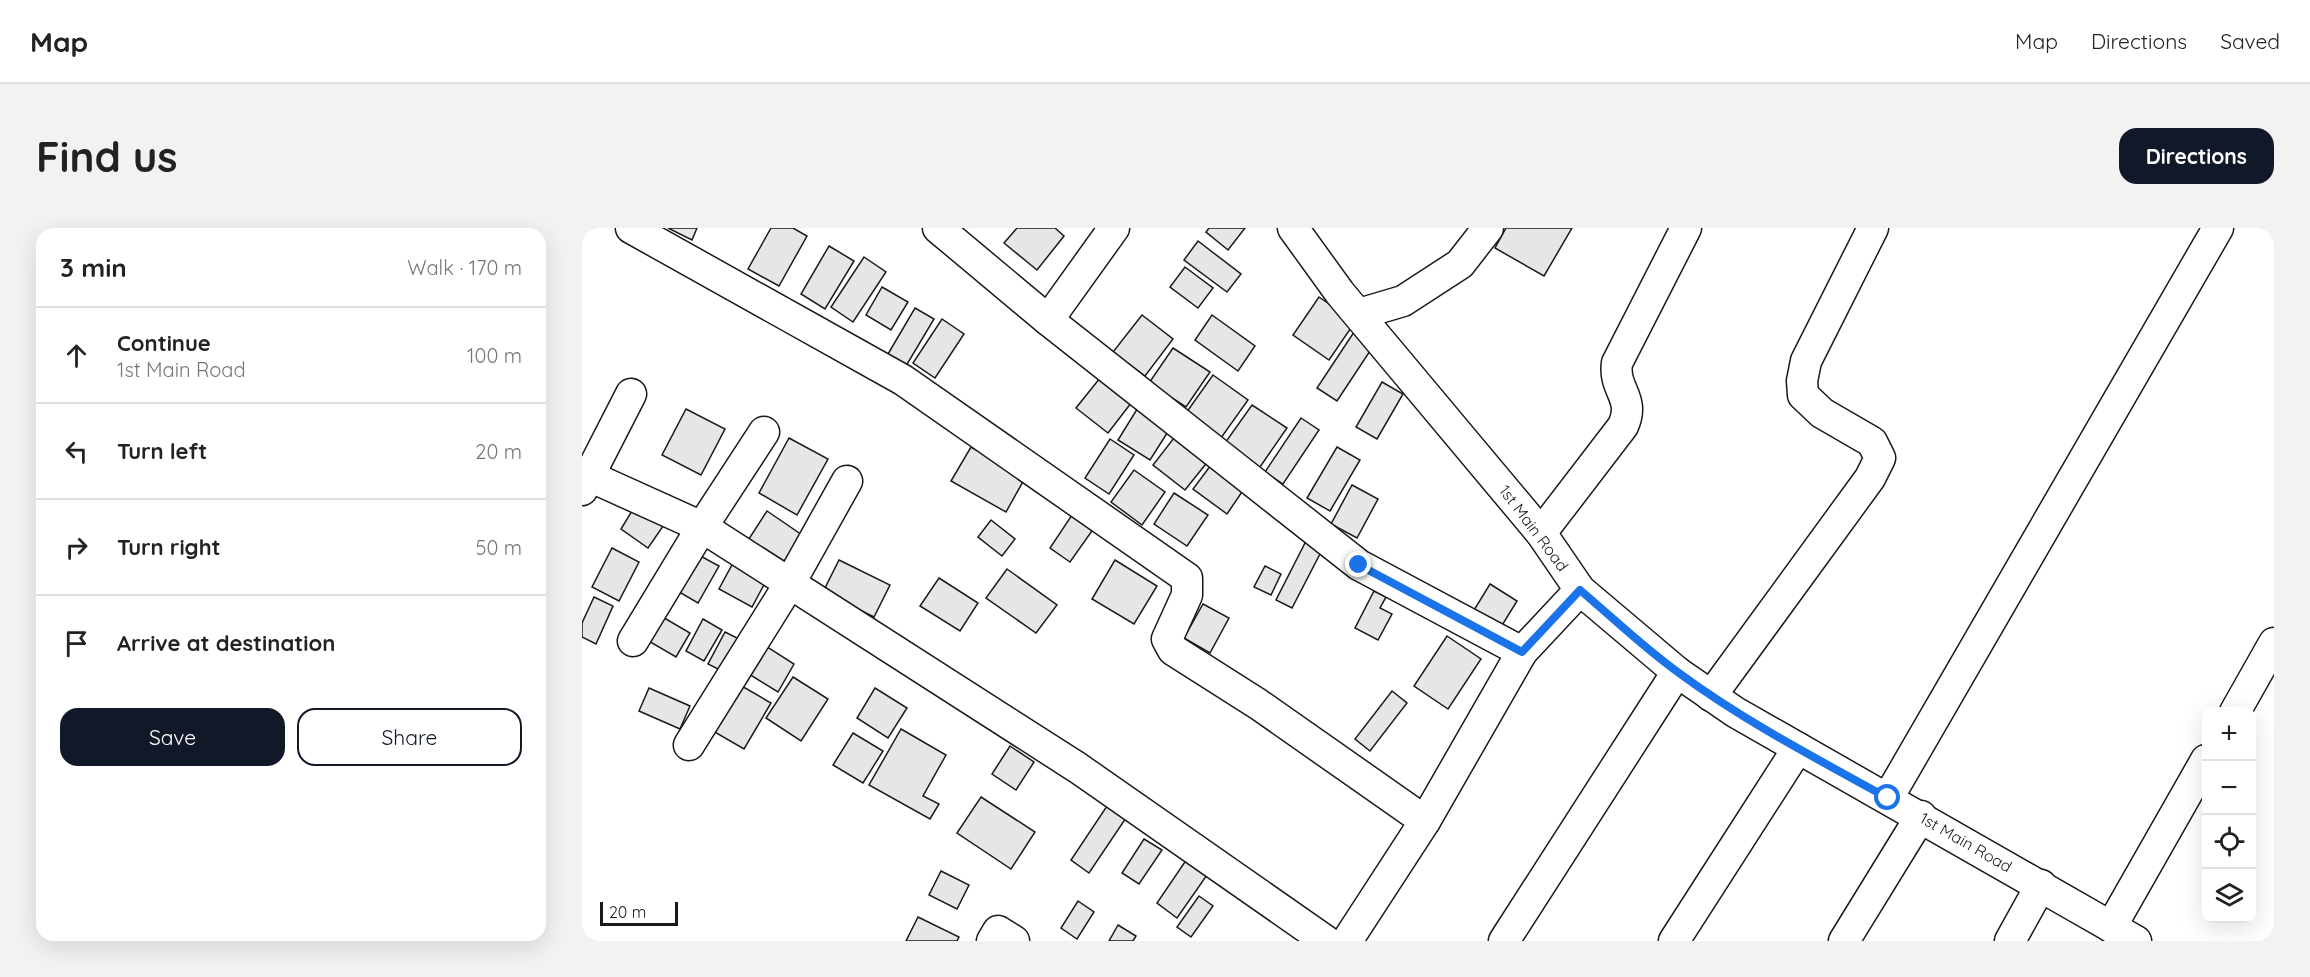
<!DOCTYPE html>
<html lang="en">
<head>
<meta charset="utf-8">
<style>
	:root { --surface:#fff; --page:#f2f2f2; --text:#222; --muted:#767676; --line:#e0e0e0; --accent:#111827 }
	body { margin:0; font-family:Quicksand,sans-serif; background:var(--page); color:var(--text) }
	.controls { position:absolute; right:18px; bottom:18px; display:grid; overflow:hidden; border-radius:12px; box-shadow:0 6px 24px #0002 }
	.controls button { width:54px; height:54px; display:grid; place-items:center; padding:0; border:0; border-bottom:2px solid var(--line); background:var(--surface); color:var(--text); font:30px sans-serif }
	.scale { position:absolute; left:18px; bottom:15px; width:78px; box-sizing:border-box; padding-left:6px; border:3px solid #1a1a1a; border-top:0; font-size:16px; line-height:21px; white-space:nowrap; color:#1a1a1a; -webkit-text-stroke:4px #fff; paint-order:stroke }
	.stop { position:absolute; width:18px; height:18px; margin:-14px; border:4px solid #1a73e8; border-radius:50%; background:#fff }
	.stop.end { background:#1a73e8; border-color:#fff; box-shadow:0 2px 6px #0008 }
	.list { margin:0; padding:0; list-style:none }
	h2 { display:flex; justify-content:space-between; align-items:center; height:78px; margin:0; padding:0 24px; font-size:26px }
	h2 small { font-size:20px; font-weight:400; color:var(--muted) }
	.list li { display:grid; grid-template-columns:39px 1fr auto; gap:18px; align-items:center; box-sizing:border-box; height:96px; padding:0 24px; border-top:2px solid var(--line) }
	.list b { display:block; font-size:22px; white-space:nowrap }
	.list p { margin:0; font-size:20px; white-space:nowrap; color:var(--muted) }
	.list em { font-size:20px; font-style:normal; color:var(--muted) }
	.actions { display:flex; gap:12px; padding:18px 24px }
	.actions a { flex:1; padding:14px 0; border:2px solid var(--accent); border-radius:18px; text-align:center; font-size:21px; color:var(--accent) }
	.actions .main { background:var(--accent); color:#fff }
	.icon { flex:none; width:33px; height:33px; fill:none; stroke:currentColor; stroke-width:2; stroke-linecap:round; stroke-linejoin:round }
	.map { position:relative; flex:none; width:1692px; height:713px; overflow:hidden; border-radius:18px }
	header { display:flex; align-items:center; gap:36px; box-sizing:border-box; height:84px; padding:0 30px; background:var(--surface); border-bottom:2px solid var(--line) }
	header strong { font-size:28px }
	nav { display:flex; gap:33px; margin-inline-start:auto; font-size:21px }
	.intro { display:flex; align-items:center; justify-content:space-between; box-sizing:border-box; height:144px; padding:0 36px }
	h1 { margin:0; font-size:42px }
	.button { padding:15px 27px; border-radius:18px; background:var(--accent); color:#fff; font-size:21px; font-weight:700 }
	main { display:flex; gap:36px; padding:0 36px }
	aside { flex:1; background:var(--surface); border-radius:18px; box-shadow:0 6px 24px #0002 }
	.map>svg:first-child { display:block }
</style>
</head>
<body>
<header>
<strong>Map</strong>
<nav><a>Map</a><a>Directions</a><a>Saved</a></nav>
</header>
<div class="intro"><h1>Find us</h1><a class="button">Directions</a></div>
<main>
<aside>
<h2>3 min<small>Walk · 170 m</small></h2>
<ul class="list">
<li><svg class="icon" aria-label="ahead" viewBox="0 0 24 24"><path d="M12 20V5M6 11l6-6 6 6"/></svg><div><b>Continue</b><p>1st Main Road</p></div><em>100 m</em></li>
<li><svg class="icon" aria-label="left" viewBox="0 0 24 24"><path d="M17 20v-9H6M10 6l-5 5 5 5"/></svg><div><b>Turn left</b></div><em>20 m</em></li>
<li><svg class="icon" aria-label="right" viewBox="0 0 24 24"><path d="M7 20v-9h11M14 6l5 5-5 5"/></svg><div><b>Turn right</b></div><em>50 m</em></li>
<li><svg class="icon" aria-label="arrive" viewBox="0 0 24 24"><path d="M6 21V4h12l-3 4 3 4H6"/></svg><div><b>Arrive at destination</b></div></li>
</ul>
<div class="actions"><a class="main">Save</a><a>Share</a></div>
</aside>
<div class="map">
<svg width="1692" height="713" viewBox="0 0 1692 713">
	<rect width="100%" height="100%" fill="#fff"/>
	<g fill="#e6e6e6" stroke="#1a1a1a" stroke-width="1.5">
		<polygon points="86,0 115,0 110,12"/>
		<polygon points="189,0 211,0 225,8 197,58 166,41"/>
		<polygon points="435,0 473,0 482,8 455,42 422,15"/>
		<polygon points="627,0 663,0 646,22 624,4"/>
		<polygon points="924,0 990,0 962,48 913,20"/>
		<polygon points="616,13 659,46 645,64 602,32"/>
		<polygon points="247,18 272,33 243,81 219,66"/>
		<polygon points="282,29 304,44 271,94 249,79"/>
		<polygon points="603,39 631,60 616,80 588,59"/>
		<polygon points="300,59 326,74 309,102 284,87"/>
		<polygon points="737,69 773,94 747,132 711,107"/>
		<polygon points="333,80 352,91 324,138 306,126"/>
		<polygon points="560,87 591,111 563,148 531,124"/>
		<polygon points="630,87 673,118 656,143 613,112"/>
		<polygon points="360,91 382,106 353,150 331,135"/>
		<polygon points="772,104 792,117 755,173 735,160"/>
		<polygon points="591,120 628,144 604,179 567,155"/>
		<polygon points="522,145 553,170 526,205 494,180"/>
		<polygon points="631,147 666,172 639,210 604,185"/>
		<polygon points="800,154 821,166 795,211 774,199"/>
		<polygon points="670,177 705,200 678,239 643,215"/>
		<polygon points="557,178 589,199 568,232 536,212"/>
		<polygon points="104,181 143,201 119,247 80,227"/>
		<polygon points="719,190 737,202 701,256 683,244"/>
		<polygon points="595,206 627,232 603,262 571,237"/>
		<polygon points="207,210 246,231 215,287 177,265"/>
		<polygon points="528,211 552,227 527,266 503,250"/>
		<polygon points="389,219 443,250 424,284 369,253"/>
		<polygon points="755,219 778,232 748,283 725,270"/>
		<polygon points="629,237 662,261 645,286 611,261"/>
		<polygon points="552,242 583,264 560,297 529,274"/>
		<polygon points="770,257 796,271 775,310 749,296"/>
		<polygon points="592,265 626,287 605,318 572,296"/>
		<polygon points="56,273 86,291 66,320 39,301"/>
		<polygon points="496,278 517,293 488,334 468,320"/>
		<polygon points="185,283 220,307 198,340 163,317"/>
		<polygon points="409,292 433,311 420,328 396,309"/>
		<polygon points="724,313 740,322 710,380 694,372"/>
		<polygon points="30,320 57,334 37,373 10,359"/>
		<polygon points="113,325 137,338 116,375 92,361"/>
		<polygon points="257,332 308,357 292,389 241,364"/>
		<polygon points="533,332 575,358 552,396 510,371"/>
		<polygon points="151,335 184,353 170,379 137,361"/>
		<polygon points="683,338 699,346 689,367 672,359"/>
		<polygon points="425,341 475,377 454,405 404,370"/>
		<polygon points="357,350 396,375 378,403 338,378"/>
		<polygon points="908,356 935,373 916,404 889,387"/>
		<polygon points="792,363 804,369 798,380 810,386 796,412 773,400"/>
		<polygon points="12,369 31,378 14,416 0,409 0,395"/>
		<polygon points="621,376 647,390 628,425 602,410"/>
		<polygon points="72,384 108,405 94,429 58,408"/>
		<polygon points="121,391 140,402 122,433 104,423"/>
		<polygon points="143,404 161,413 144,445 126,436"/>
		<polygon points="865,408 899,431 866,481 832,458"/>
		<polygon points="179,415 212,436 196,464 162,443"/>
		<polygon points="211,449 246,471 219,513 184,490"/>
		<polygon points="151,453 189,475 162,521 124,499"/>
		<polygon points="67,460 108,478 98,501 57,483"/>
		<polygon points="293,460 325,480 306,510 275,490"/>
		<polygon points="810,463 825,475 788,523 773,511"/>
		<polygon points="319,501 364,527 341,568 357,576 348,591 287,557"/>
		<polygon points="271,505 301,523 281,555 251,537"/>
		<polygon points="428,518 452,534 434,562 410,546"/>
		<polygon points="399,569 453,604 429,641 375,605"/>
		<polygon points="527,575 546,587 507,645 489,632"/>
		<polygon points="562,611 580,622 557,656 540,645"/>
		<polygon points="611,622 632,637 595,690 575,675"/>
		<polygon points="359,643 387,657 375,681 347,667"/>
		<polygon points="617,668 631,678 609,709 595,699"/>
		<polygon points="496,673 512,684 495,711 479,700"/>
		<polygon points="336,689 377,709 375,713 324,713"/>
		<polygon points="536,697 554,708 551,713 527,713"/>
	</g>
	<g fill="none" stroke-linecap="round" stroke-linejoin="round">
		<defs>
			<g id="minor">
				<polyline points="49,0 321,152 605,350 605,367 585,411 591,422 676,476 843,593"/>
				<polyline points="356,0 466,92"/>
				<polyline points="532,0 466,92 777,337 940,424"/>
				<polyline points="711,0 758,65 959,305 998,362 1095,444 1153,484 1554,713"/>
				<polyline points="777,86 821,73 878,36 906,0"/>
				<polyline points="7,248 49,166"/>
				<polyline points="0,262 7,248 120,299 496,540 744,713"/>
				<path d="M959,305L1041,198C1054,170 1031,162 1035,135L1104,0"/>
				<polyline points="51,413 120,299 182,204"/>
				<polyline points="1129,468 1288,250 1298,230 1290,214 1240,185 1221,167 1220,153 1224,133 1291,0"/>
				<polyline points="1653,484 1692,415"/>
				<polyline points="107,517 208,355 265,253"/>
				<polyline points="1306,570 1636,0"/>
				<polyline points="1529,699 1624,532"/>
				<polyline points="410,713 416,703 432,713"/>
				<polyline points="765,713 843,593 940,424 998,362"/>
				<polyline points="922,713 1095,444"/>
				<polyline points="1092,713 1216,520"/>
				<polyline points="1262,713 1339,588"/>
				<polyline points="1428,713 1459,657"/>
			</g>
		</defs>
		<use href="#minor" stroke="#1a1a1a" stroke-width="33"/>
		<use href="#minor" stroke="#fff" stroke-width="30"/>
	</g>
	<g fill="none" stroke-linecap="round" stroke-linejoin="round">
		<path stroke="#1a73e8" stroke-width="8" d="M777,337L940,424L998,362C1031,390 1062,420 1097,445C1162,493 1235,531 1306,570"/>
	</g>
	<g text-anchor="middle" stroke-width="4.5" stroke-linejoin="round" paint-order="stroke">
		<g font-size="16" fill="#1a1a1a" stroke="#fff">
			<text transform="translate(952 300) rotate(53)" y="6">1st Main Road</text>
			<text transform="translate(1384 614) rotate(30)" y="6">1st Main Road</text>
		</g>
	</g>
</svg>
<div class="controls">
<button>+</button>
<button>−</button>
<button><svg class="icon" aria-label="locate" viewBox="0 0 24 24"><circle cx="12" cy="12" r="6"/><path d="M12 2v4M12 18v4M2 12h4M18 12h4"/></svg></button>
<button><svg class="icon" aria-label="layers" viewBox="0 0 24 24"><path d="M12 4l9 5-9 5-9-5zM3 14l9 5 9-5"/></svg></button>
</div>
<div class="scale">20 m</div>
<div class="stop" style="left:1306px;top:570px"></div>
<div class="stop end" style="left:777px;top:337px"></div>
</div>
</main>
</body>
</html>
